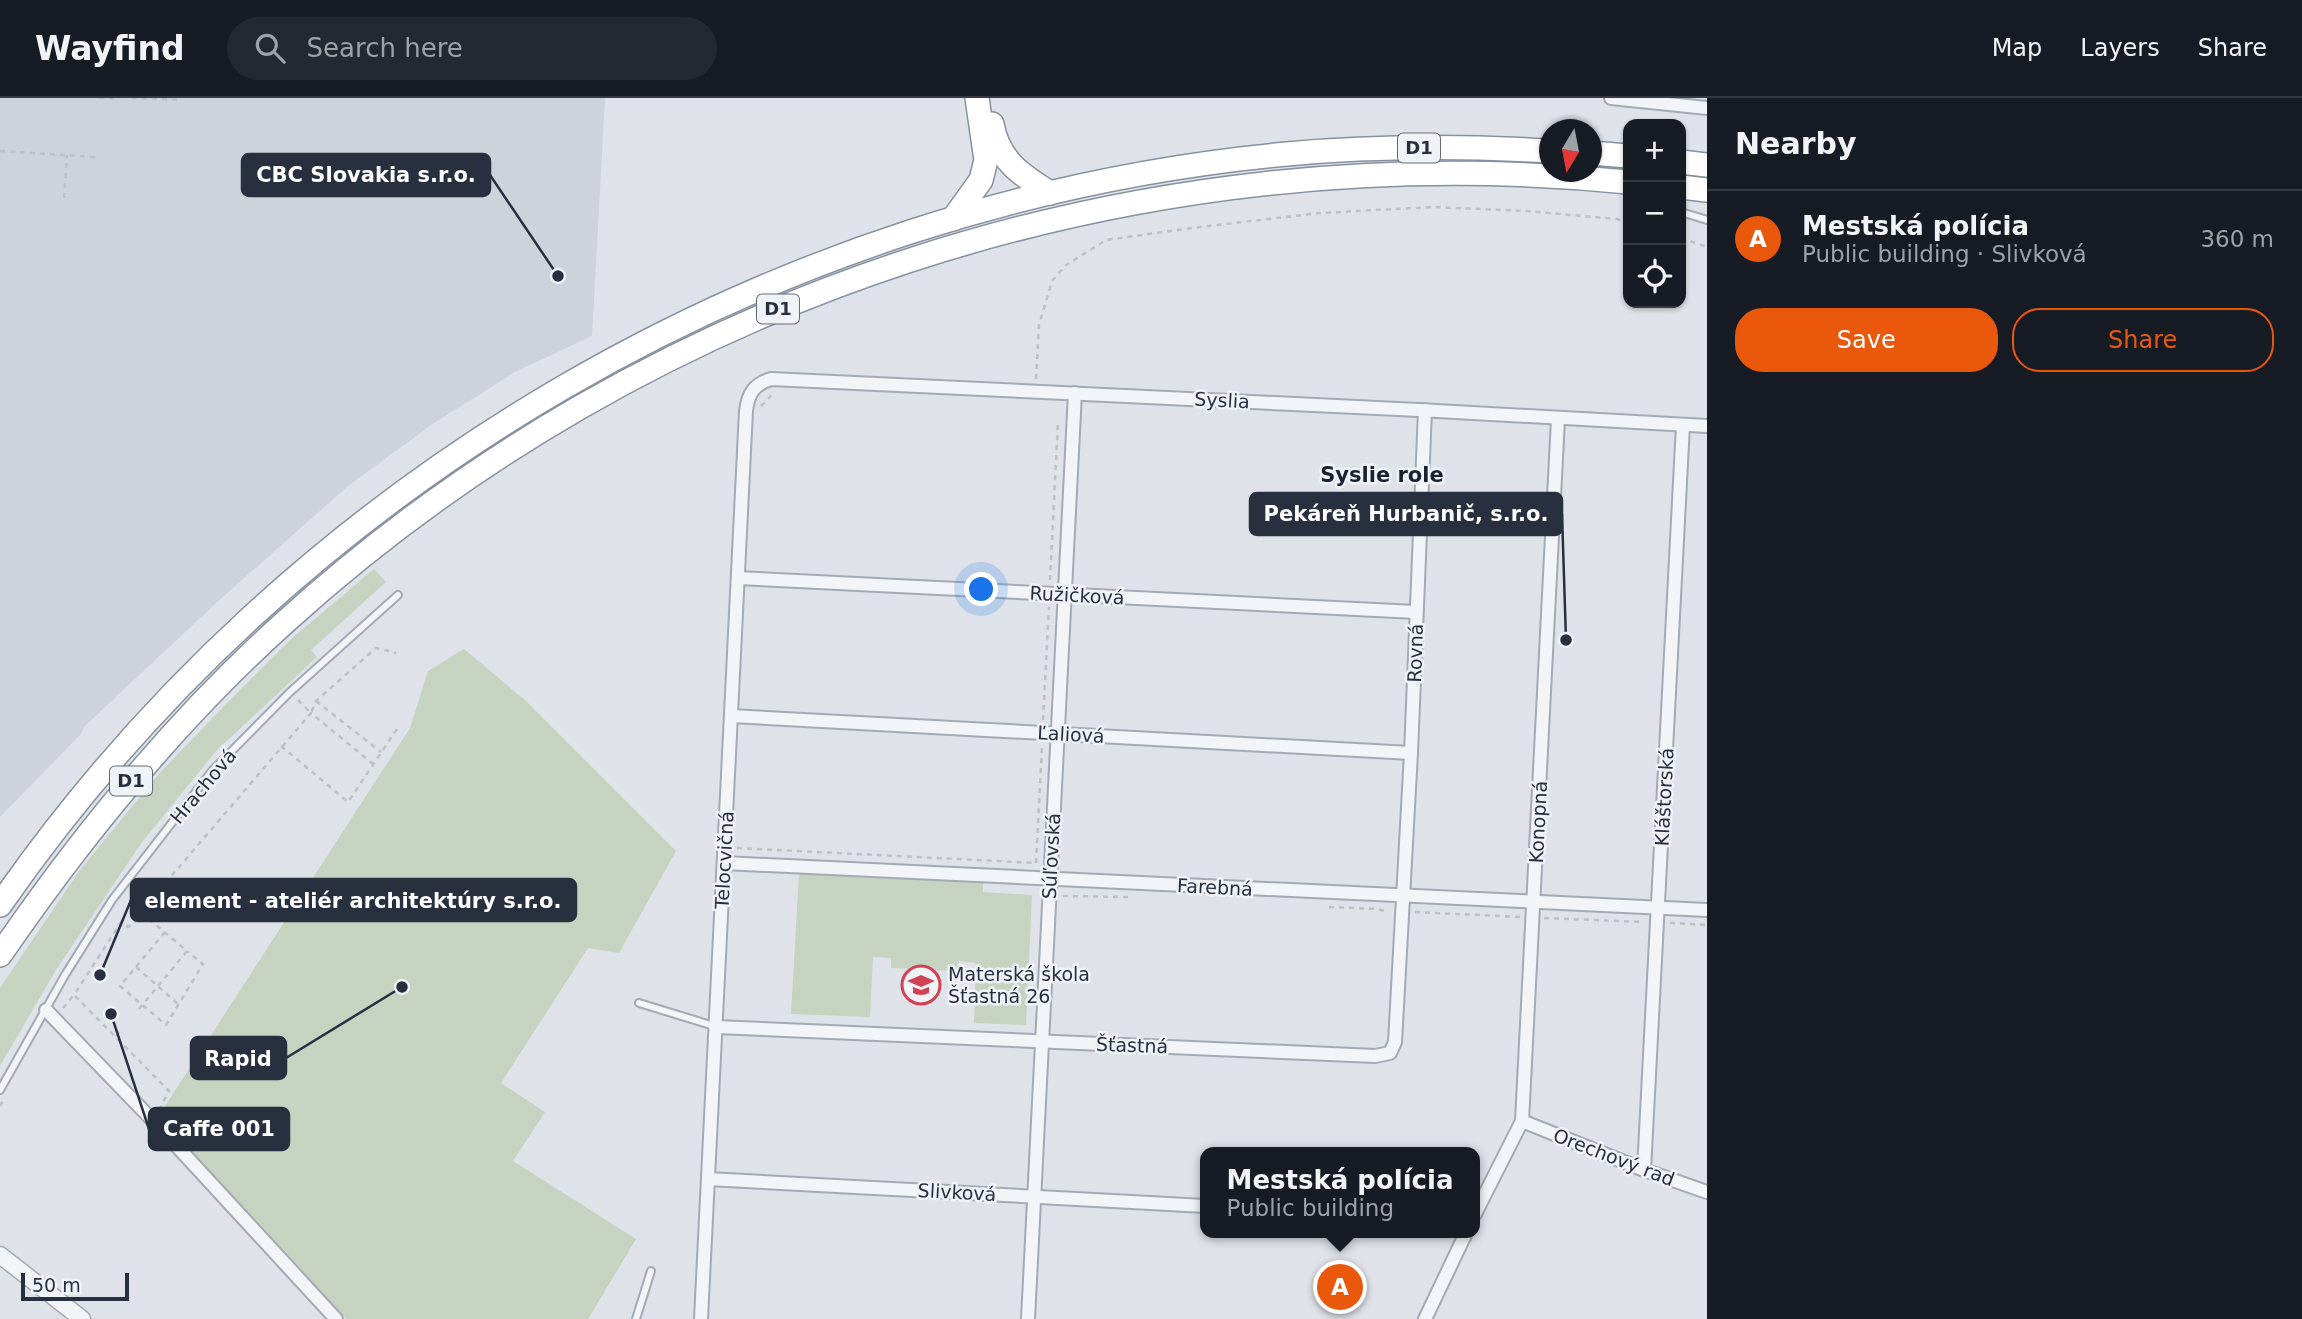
<!DOCTYPE html>
<html lang="en">
<head>
<meta charset="utf-8">
<style>
	:root { --surface:#171b24; --page:#242831; --text:#f1f3f6; --muted:#9ea1a6; --line:#363941; --accent:#ea580c }
	body { margin:0; font-family:"DejaVu Sans",sans-serif; background:var(--page); color:var(--text) }
	.controls { position:absolute; right:21px; top:21px; display:grid; overflow:hidden; border-radius:14px; box-shadow:0 2px 5px #0004 }
	.controls button { width:63px; height:63px; display:grid; place-items:center; padding:0; border:0; border-bottom:2px solid var(--line); background:var(--surface); color:var(--text); font:35px sans-serif }
	.compass { position:absolute; left:1539px; top:21px; width:63px; height:63px; border-radius:50%; background:var(--surface); box-shadow:0 2px 5px #0004; rotate:190deg }
	.scale { position:absolute; left:21px; bottom:18px; width:108px; box-sizing:border-box; padding-left:7px; border:4px solid #283040; border-top:0; font-size:19px; line-height:24px; white-space:nowrap; color:#283040; -webkit-text-stroke:5px #eff2f6; paint-order:stroke }
	.you { position:absolute; left:982px; top:492px; width:24px; height:24px; margin:-18px; border:5px solid #fff; border-radius:50%; background:#1a73e8; box-shadow:0 0 0 10px #1a73e833 }
	.badge { display:grid; place-items:center; width:46px; height:46px; border-radius:50%; background:var(--accent); color:#fff; font-size:23px; font-weight:700 }
	.pin { position:absolute; translate:-50% -50%; border:4px solid #fff; box-shadow:0 2px 7px #0006 }
	.popup { position:absolute; left:1200px; top:1049px; width:280px; height:91px; box-sizing:border-box; display:grid; place-content:center; border-radius:14px; background:var(--surface); filter:drop-shadow(0 2px 5px #0005); font-size:23px; white-space:nowrap; color:var(--muted) }
	.popup b { font-size:26px; color:var(--text) }
	.popup::after { content:''; position:absolute; left:50%; top:100%; margin-left:-14px; border:14px solid transparent; border-top-color:var(--surface) }
	.list { margin:0; padding:0; list-style:none }
	h2 { display:flex; justify-content:space-between; align-items:center; height:91px; margin:0; padding:0 28px; font-size:30px }
	h2 small { font-size:23px; font-weight:400; color:var(--muted) }
	.list li { display:grid; grid-template-columns:46px 1fr auto; gap:21px; align-items:center; box-sizing:border-box; height:98px; padding:0 28px; border-top:2px solid var(--line) }
	.list b { display:block; font-size:26px; white-space:nowrap }
	.list p { margin:0; font-size:23px; white-space:nowrap; color:var(--muted) }
	.list em { font-size:23px; font-style:normal; color:var(--muted) }
	.actions { display:flex; gap:14px; padding:21px 28px }
	.actions a { flex:1; padding:16px 0; border:2px solid var(--accent); border-radius:28px; text-align:center; font-size:24px; color:var(--accent) }
	.actions .main { background:var(--accent); color:#fff }
	.icon { flex:none; width:38px; height:38px; fill:none; stroke:currentColor; stroke-width:2; stroke-linecap:round; stroke-linejoin:round }
	.map { position:relative; flex:none; width:1707px; height:1221px; overflow:hidden }
	header { display:flex; align-items:center; gap:42px; box-sizing:border-box; height:98px; padding:0 35px; background:var(--surface); border-bottom:2px solid var(--line) }
	header strong { font-size:33px }
	nav { display:flex; gap:38px; margin-inline-start:auto; font-size:24px }
	.search { width:490px; height:63px; background:var(--page); display:flex; align-items:center; gap:18px; box-sizing:border-box; padding:0 24px; border-radius:38px; color:var(--muted); font-size:26px }
	main { display:flex }
	aside { flex:1; background:var(--surface) }
	.map>svg:first-child { display:block }
</style>
</head>
<body>
<header>
<strong>Wayfind</strong>
<div class="search"><svg class="icon" aria-label="search" viewBox="0 0 24 24"><circle cx="10" cy="10" r="6"/><path d="M15 15l6 6"/></svg>Search here</div>
<nav><a>Map</a><a>Layers</a><a>Share</a></nav>
</header>
<main>
<div class="map">
<svg width="1707" height="1221" viewBox="0 0 1707 1221">
	<rect width="100%" height="100%" fill="#dfe3e9"/>
	<polygon fill="#cdd2db" points="0,0 605,0 592,238 515,274 434,325 348,388 215,506 85,628 80,637 0,719"/>
	<g fill="#c5d3c0">
		<polygon points="374,471 386,484 311,552 317,559 217,652 142,744 56,872 0,968 0,890 80,772 158,677 225,607 290,542"/>
		<polygon points="464,551 526,603 676,753 619,855 588,850 501,985 545,1014 513,1063 636,1141 588,1221 347,1221 158,1019 410,630 428,573"/>
		<polygon points="799,775 983,784 983,794 1032,797 1026,927 974,925 976,865 959,863 957,873 891,870 891,860 873,859 870,919 791,916"/>
	</g>
	<g fill="none" stroke-linecap="round" stroke-linejoin="round">
		<defs>
			<g id="service">
				<polyline points="1681,114 1707,122"/>
				<polyline points="639,905 714,928"/>
				<polyline points="0,992 65,877 112,802 212,673 290,594 398,497"/>
				<polyline points="636,1221 651,1173"/>
			</g>
			<g id="minor">
				<polyline points="1611,0 1707,10"/>
				<polyline points="738,480 1416,514"/>
				<polyline points="731,618 1411,655"/>
				<polyline points="724,765 1707,812"/>
				<polyline points="46,912 161,1031 336,1221"/>
				<polyline points="716,929 1375,958 1390,955 1395,944 1411,655 1425,312"/>
				<polyline points="1522,1023 1644,1072 1707,1094"/>
				<polyline points="1644,1072 1683,327"/>
				<polyline points="708,1081 1205,1108"/>
				<polyline points="1475,1116 1522,1023 1558,321"/>
				<path d="M701,1221L746,313C748,296 754,286 771,281L1419,312L1707,328"/>
				<polyline points="1028,1221 1075,295"/>
				<polyline points="1425,1221 1466,1135"/>
			</g>
			<polyline id="tertiary" points="0,1157 82,1221"/>
			<g id="motorway">
				<path d="M992,26C998,62 1021,77 1050,95"/>
				<polyline points="1591,55 1628,58"/>
				<polyline points="1681,64 1707,67"/>
				<polyline points="1681,89 1707,92"/>
				<polyline points="953,121 981,82 986,62 977,0"/>
				<path d="M0,807C293,384 775,103 1287,56C1374,48 1463,48 1549,53"/>
				<path d="M0,857C83,736 175,623 284,525C647,195 1141,35 1628,84"/>
			</g>
		</defs>
		<use href="#service" stroke="#a4aab3" stroke-width="10"/>
		<use href="#minor" stroke="#a4aab3" stroke-width="16"/>
		<use href="#tertiary" stroke="#a4aab3" stroke-width="19"/>
		<use href="#motorway" stroke="#8690a0" stroke-width="26"/>
		<g stroke="#bdc1c7" stroke-width="2.5" stroke-dasharray="5 5" stroke-linecap="butt">
			<polyline points="99,0 118,0"/>
			<polyline points="132,0 182,2"/>
			<polyline points="0,53 95,59"/>
			<polyline points="64,100 67,57"/>
			<polyline points="1681,140 1707,149"/>
			<polyline points="1036,281 1039,227 1052,183 1066,167 1106,142 1192,130 1320,115 1433,109 1526,113 1617,121 1628,124"/>
			<polyline points="761,308 774,295"/>
			<polyline points="1050,482 1058,324"/>
			<polyline points="298,602 311,615 316,603 376,550 396,555"/>
			<polyline points="316,603 381,654"/>
			<polyline points="1043,622 1049,509"/>
			<polyline points="281,648 348,704 397,631"/>
			<polyline points="737,750 1036,765"/>
			<polyline points="1036,765 1042,649"/>
			<polyline points="1063,798 1130,799"/>
			<polyline points="1329,809 1378,811 1388,814"/>
			<polyline points="1415,814 1520,819"/>
			<polyline points="1544,820 1643,824"/>
			<polyline points="1670,825 1707,827"/>
			<polyline points="165,834 120,888 166,927 203,866 187,853"/>
			<polyline points="136,869 178,906"/>
			<polyline points="63,910 74,897"/>
			<polyline points="139,911 187,853 143,816"/>
			<polyline points="116,938 121,932"/>
			<polyline points="0,1008 4,1001"/>
			<polyline points="159,1012 169,993 74,897 121,824 128,829 137,823 162,789 311,615 373,666"/>
		</g>
		<use href="#service" stroke="#f2f4f7" stroke-width="6"/>
		<use href="#minor" stroke="#f2f4f7" stroke-width="12"/>
		<use href="#tertiary" stroke="#f2f4f7" stroke-width="16"/>
		<use href="#motorway" stroke="#fff" stroke-width="23"/>
	</g>
	<defs>
		<symbol id="school-ring" viewBox="-11 -11 22 22"><circle r="9.5" fill="#eff2f6" stroke="#d24054" stroke-width="1.5"/><path d="M0-5L7-2L0 1L-7-2ZM-4 1L0 2.5L4 1V4Q0 6-4 4Z" fill="#d24054"/></symbol>
	</defs>
	<g fill-rule="evenodd">
		<use href="#school-ring" x="899" y="865" width="44" height="44"/>
	</g>
	<g text-anchor="middle" stroke-width="5" stroke-linejoin="round" paint-order="stroke">
		<g fill="#eff2f6" stroke="#646a77" stroke-width="2">
			<rect x="1398" y="35.5" width="42" height="29" rx="5"/>
			<rect x="757" y="196.5" width="42" height="29" rx="5"/>
			<rect x="110" y="668.5" width="42" height="29" rx="5"/>
		</g>
		<g font-size="18" font-weight="bold" fill="#283040">
			<text x="1419" y="56">D1</text>
			<text x="778" y="217">D1</text>
			<text x="131" y="689">D1</text>
		</g>
		<g font-size="19" fill="#283040" stroke="#eff2f6">
			<text transform="translate(1222 302) rotate(3)" y="7">Syslia</text>
			<text transform="translate(1077 497) rotate(3)" y="7">Ružičková</text>
			<text transform="translate(1415 555) rotate(-88)" y="7">Rovná</text>
			<text transform="translate(1071 636) rotate(3)" y="7">Ľaliová</text>
			<text transform="translate(203 688) rotate(-50)" y="7">Hrachová</text>
			<text transform="translate(1664 699) rotate(-87)" y="7">Kláštorská</text>
			<text transform="translate(1538 724) rotate(-87)" y="7">Konopná</text>
			<text transform="translate(1051 758) rotate(-87)" y="7">Súľovská</text>
			<text transform="translate(724 762) rotate(-87)" y="7">Telocvičná</text>
			<text transform="translate(1215 789) rotate(3)" y="7">Farebná</text>
			<text transform="translate(1132 947) rotate(2)" y="7">Šťastná</text>
			<text transform="translate(1614 1059) rotate(21)" y="7">Orechový rad</text>
			<text transform="translate(957 1094) rotate(3)" y="7">Slivková</text>
		</g>
		<g font-size="19" fill="#283040" stroke="#eff2f6" text-anchor="start">
			<text x="948" y="883">Materská škola<tspan x="948" dy="22">Šťastná 26</tspan></text>
		</g>
		<g font-size="21" font-weight="bold" fill="#1a2131" stroke="#eff2f6">
			<text x="1382" y="384">Syslie role</text>
		</g>
	</g>
	<path fill="none" stroke="#283040" stroke-width="2.5" d="M558 178L490 77M1566 542L1562 416M100 877L131 802M402 889L286 960M111 916L149 1031"/>
	<g fill="#283040" stroke="#eff2f6" stroke-width="2.5">
		<circle cx="558" cy="178" r="7"/>
		<circle cx="1566" cy="542" r="7"/>
		<circle cx="100" cy="877" r="7"/>
		<circle cx="402" cy="889" r="7"/>
		<circle cx="111" cy="916" r="7"/>
	</g>
	<g fill="#283040" stroke="#283040" stroke-width="2.5">
		<rect x="242" y="56" width="248" height="42" rx="7"/>
		<rect x="1250" y="395" width="312" height="42" rx="7"/>
		<rect x="131" y="781" width="445" height="42" rx="7"/>
		<rect x="191" y="939" width="95" height="42" rx="7"/>
		<rect x="149" y="1010" width="140" height="42" rx="7"/>
	</g>
	<g font-size="21" text-anchor="middle" font-weight="bold" fill="#fff">
		<text x="366" y="84">CBC Slovakia s.r.o.</text>
		<text x="1406" y="423">Pekáreň Hurbanič, s.r.o.</text>
		<text x="353" y="810">element - ateliér architektúry s.r.o.</text>
		<text x="238" y="968">Rapid</text>
		<text x="219" y="1038">Caffe 001</text>
	</g>
</svg>
<div class="controls">
<button>+</button>
<button>−</button>
<button><svg class="icon" aria-label="locate" viewBox="0 0 24 24"><circle cx="12" cy="12" r="6"/><path d="M12 2v4M12 18v4M2 12h4M18 12h4"/></svg></button>
</div>
<svg class="compass" viewBox="-18 -18 36 36"><path d="M0-13l5 13h-10z" fill="#e53935"/><path d="M0 13l5-13h-10z" fill="#9ea1a6"/></svg>
<div class="scale">50 m</div>
<div class="you"></div>
<div class="pin badge" style="left:1340px;top:1189px">A</div>
<div class="popup"><b>Mestská polícia</b>Public building</div>
</div>
<aside>
<h2>Nearby<small></small></h2>
<ul class="list">
<li><span class="badge">A</span><div><b>Mestská polícia</b><p>Public building · Slivková</p></div><em>360 m</em></li>
</ul>
<div class="actions"><a class="main">Save</a><a>Share</a></div>
</aside>
</main>
</body>
</html>
